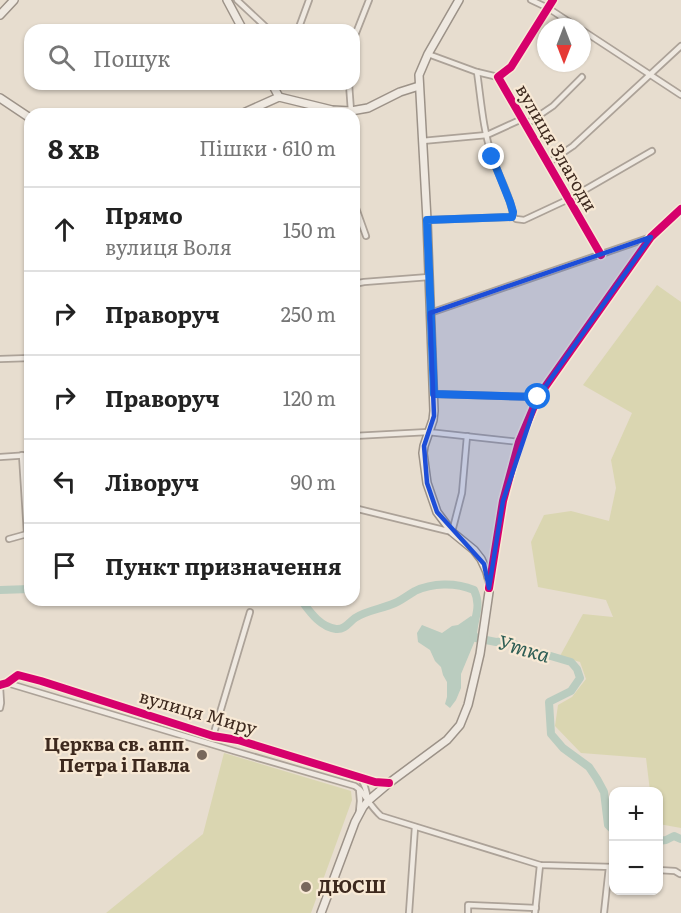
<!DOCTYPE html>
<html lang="uk">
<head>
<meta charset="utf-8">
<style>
	:root { --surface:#fff; --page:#f2f2f2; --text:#222; --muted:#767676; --line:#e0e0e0 }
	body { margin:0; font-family:Literata,serif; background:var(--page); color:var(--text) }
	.controls { position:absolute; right:18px; bottom:18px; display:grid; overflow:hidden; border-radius:12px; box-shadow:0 2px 4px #0004 }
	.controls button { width:54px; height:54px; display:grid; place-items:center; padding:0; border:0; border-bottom:2px solid var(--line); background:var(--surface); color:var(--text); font:30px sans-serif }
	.compass { position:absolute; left:537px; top:18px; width:54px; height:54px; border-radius:50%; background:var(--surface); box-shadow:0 2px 4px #0004; rotate:180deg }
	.stop { position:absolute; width:18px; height:18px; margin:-14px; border:4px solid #1a73e8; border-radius:50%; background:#fff }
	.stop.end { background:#1a73e8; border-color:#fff; box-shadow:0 2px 6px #0008 }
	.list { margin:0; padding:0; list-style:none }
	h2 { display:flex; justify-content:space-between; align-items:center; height:78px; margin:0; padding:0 24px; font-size:26px }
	h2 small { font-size:20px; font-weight:400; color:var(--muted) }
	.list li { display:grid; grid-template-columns:39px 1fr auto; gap:18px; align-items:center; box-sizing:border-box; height:84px; padding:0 24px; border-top:2px solid var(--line) }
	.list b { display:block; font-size:22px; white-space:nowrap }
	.list p { margin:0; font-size:20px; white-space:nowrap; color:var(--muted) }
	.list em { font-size:20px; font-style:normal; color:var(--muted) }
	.icon { flex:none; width:33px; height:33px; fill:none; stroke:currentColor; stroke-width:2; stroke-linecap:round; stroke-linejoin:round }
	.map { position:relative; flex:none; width:681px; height:913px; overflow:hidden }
	.search { position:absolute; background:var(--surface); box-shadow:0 2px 4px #0004; left:24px; top:24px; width:336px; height:66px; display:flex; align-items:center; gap:15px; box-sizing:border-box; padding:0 21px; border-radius:18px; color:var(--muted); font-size:22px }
	.panel { position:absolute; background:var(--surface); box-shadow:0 2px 4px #0004; left:24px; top:108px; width:336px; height:498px; border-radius:18px }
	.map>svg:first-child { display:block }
</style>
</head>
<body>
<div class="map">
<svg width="681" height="913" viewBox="0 0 681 913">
	<rect width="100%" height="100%" fill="#e7ddcf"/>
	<g fill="#dad6b1">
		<polygon points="657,285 681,302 681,828 659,824 658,792 650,791 646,758 581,753 555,726 558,705 572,697 586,679 580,662 560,656 583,614 613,617 606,600 538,587 531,542 544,515 571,511 609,521 616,488 611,460 632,413 583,385"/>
		<polygon points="224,753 351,791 352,800 311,913 106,913 203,834"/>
	</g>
	<polygon fill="#baccbf" points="471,616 478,621 476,638 461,674 461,688 456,700 450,708 445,704 447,697 447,682 443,675 441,667 435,661 430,650 418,642 417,633 422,625 442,633 452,626 458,625"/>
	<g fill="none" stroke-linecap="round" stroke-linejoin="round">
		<g stroke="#baccbf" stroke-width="8">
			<polyline points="0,590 30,589"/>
			<path d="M301,600C310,612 320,627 336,629C345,630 349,622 355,618C367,610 382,609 395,603C402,600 408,595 415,591C432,583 455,582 474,590C482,607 474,617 473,634L476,638L496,642L506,641L512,642L522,651L527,649L571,662L577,669L580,678L571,691L549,702L551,734L563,748L589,767L597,779L604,792L608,825L614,831"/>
			<polyline points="658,841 666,840 674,836 681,839"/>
		</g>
		<defs>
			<g id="street">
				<polyline points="237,0 269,30"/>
				<polyline points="531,0 548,8 577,27"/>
				<polyline points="553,0 511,67 498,77 601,255"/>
				<polyline points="298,30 309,0"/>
				<polyline points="582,30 681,95"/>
				<polyline points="354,38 369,0"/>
				<polyline points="428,54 477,72 498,77"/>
				<polyline points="349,84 351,111"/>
				<polyline points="525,125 553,106 582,77"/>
				<polyline points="422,141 487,135 522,119"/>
				<polyline points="548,163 573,146 681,46"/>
				<polyline points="354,167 356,208 366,236"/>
				<polyline points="513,216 516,219 524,220 569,199 652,151"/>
				<path d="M427,220L510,217L513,214C510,194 498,176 492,156C483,130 481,100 477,72"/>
				<polyline points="354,287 359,283 364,282 429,277"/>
				<polyline points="430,313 651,237"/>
				<polyline points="0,359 30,358"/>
				<polyline points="434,394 538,397"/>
				<polyline points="354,416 355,436"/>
				<polyline points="354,436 428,432 519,442"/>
				<polyline points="0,457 30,455"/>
				<polyline points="354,508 452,532 462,493 467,436"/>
				<polyline points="9,539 27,534 22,455"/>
				<polyline points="490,580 503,501 519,442 538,397 651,237 681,209"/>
				<polyline points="7,683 234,751 355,786 359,789 360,801 359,811"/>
				<polyline points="0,685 7,683 18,675 41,681 213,736 238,740 375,782 387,783"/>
				<polyline points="0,687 1,703 0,708"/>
				<polyline points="213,736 250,612"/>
				<polyline points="361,778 365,787 368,798"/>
				<path d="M360,790C367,799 373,809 381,816L540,865L614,867"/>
				<polyline points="658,870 675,871 680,874"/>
				<polyline points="409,913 415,827"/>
				<polyline points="468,913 468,905 536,908"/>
				<polyline points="535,913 540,865"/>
				<polyline points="604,913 609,867"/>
			</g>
			<g id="secondary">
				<polyline points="227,0 243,30"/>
				<polyline points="0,15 14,0"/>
				<polyline points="272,84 279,97"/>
				<polyline points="0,98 30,118"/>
				<polyline points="241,114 279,97 332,110 351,111 368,108 400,92 419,86"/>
				<polyline points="321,913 355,822 363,807 369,800 389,783 447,740 460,725 468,705 480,654 489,592 489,580 487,572 481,559 474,550 452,532 437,512 427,483 423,453 424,446 433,420 434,411 427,220 419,75 428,54 459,0"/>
			</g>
		</defs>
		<use href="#street" stroke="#aca298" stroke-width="8"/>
		<use href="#secondary" stroke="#9c9288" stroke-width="10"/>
		<use href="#street" stroke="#efe9e1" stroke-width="4.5"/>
		<use href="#secondary" stroke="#efe9e1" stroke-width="7"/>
		<defs>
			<g id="cycleway">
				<polyline points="553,0 511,67 498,77 601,255"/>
				<polyline points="489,588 503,501 519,442 538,397 651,237 681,209"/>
				<polyline points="0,685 7,683 18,675 41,681 213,736 238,740 375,782 389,783"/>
			</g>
		</defs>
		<use href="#cycleway" stroke="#f8e9d5" stroke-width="11"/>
		<use href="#cycleway" stroke="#d6006c" stroke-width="8"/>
	</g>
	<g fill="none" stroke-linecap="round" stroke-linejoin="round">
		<polyline stroke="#1a73e8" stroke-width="8" points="492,157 510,202 513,212 512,217 427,220 434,394 538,397"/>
	</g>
	<path fill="#1d4ed8" fill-opacity="0.2" stroke="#1d4ed8" stroke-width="4.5" stroke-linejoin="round" d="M651,237L538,397L503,501L489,588L484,564L437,512L427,483L424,446L434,416L430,313Z"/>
	<g fill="#78685c" stroke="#f8e9d5" stroke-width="2">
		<circle cx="202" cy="755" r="6"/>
		<circle cx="306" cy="887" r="6"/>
	</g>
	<g text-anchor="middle" stroke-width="4.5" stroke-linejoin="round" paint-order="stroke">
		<g font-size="18" fill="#3d291e" stroke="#f8e9d5">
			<text transform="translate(556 148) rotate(60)" y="6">вулиця Злагоди</text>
			<text transform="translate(198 713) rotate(16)" y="6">вулиця Миру</text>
		</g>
		<g font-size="18" font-weight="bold" fill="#3d291e" stroke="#f8e9d5" text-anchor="end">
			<text x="190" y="751">Церква св. апп.<tspan x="190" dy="21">Петра і Павла</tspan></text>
			<text x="318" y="893" text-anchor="start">ДЮСШ</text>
		</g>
		<g font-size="20" font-style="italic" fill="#2d5d54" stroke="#f8e9d5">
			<text transform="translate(524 649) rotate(16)" y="7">Утка</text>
		</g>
	</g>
</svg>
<div class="controls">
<button>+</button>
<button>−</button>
</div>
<svg class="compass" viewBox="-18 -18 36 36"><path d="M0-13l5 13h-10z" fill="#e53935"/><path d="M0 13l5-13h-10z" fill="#767676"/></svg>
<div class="stop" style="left:538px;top:397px"></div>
<div class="stop end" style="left:492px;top:157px"></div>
<div class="search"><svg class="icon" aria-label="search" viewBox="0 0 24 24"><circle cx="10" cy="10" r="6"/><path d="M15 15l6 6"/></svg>Пошук</div>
<section class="panel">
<h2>8 хв<small>Пішки · 610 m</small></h2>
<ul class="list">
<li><svg class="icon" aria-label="ahead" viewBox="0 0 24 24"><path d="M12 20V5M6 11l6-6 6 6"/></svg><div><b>Прямо</b><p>вулиця Воля</p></div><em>150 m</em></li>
<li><svg class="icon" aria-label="right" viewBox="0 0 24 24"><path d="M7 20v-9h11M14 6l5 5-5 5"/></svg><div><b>Праворуч</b></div><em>250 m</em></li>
<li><svg class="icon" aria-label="right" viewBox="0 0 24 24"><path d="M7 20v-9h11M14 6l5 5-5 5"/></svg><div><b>Праворуч</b></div><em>120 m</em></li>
<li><svg class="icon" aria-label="left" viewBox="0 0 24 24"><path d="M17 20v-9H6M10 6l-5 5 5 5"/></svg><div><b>Ліворуч</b></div><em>90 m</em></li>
<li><svg class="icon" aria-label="arrive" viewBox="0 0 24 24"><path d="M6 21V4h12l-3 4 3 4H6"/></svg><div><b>Пункт призначення</b></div></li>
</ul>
</section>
</div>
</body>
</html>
